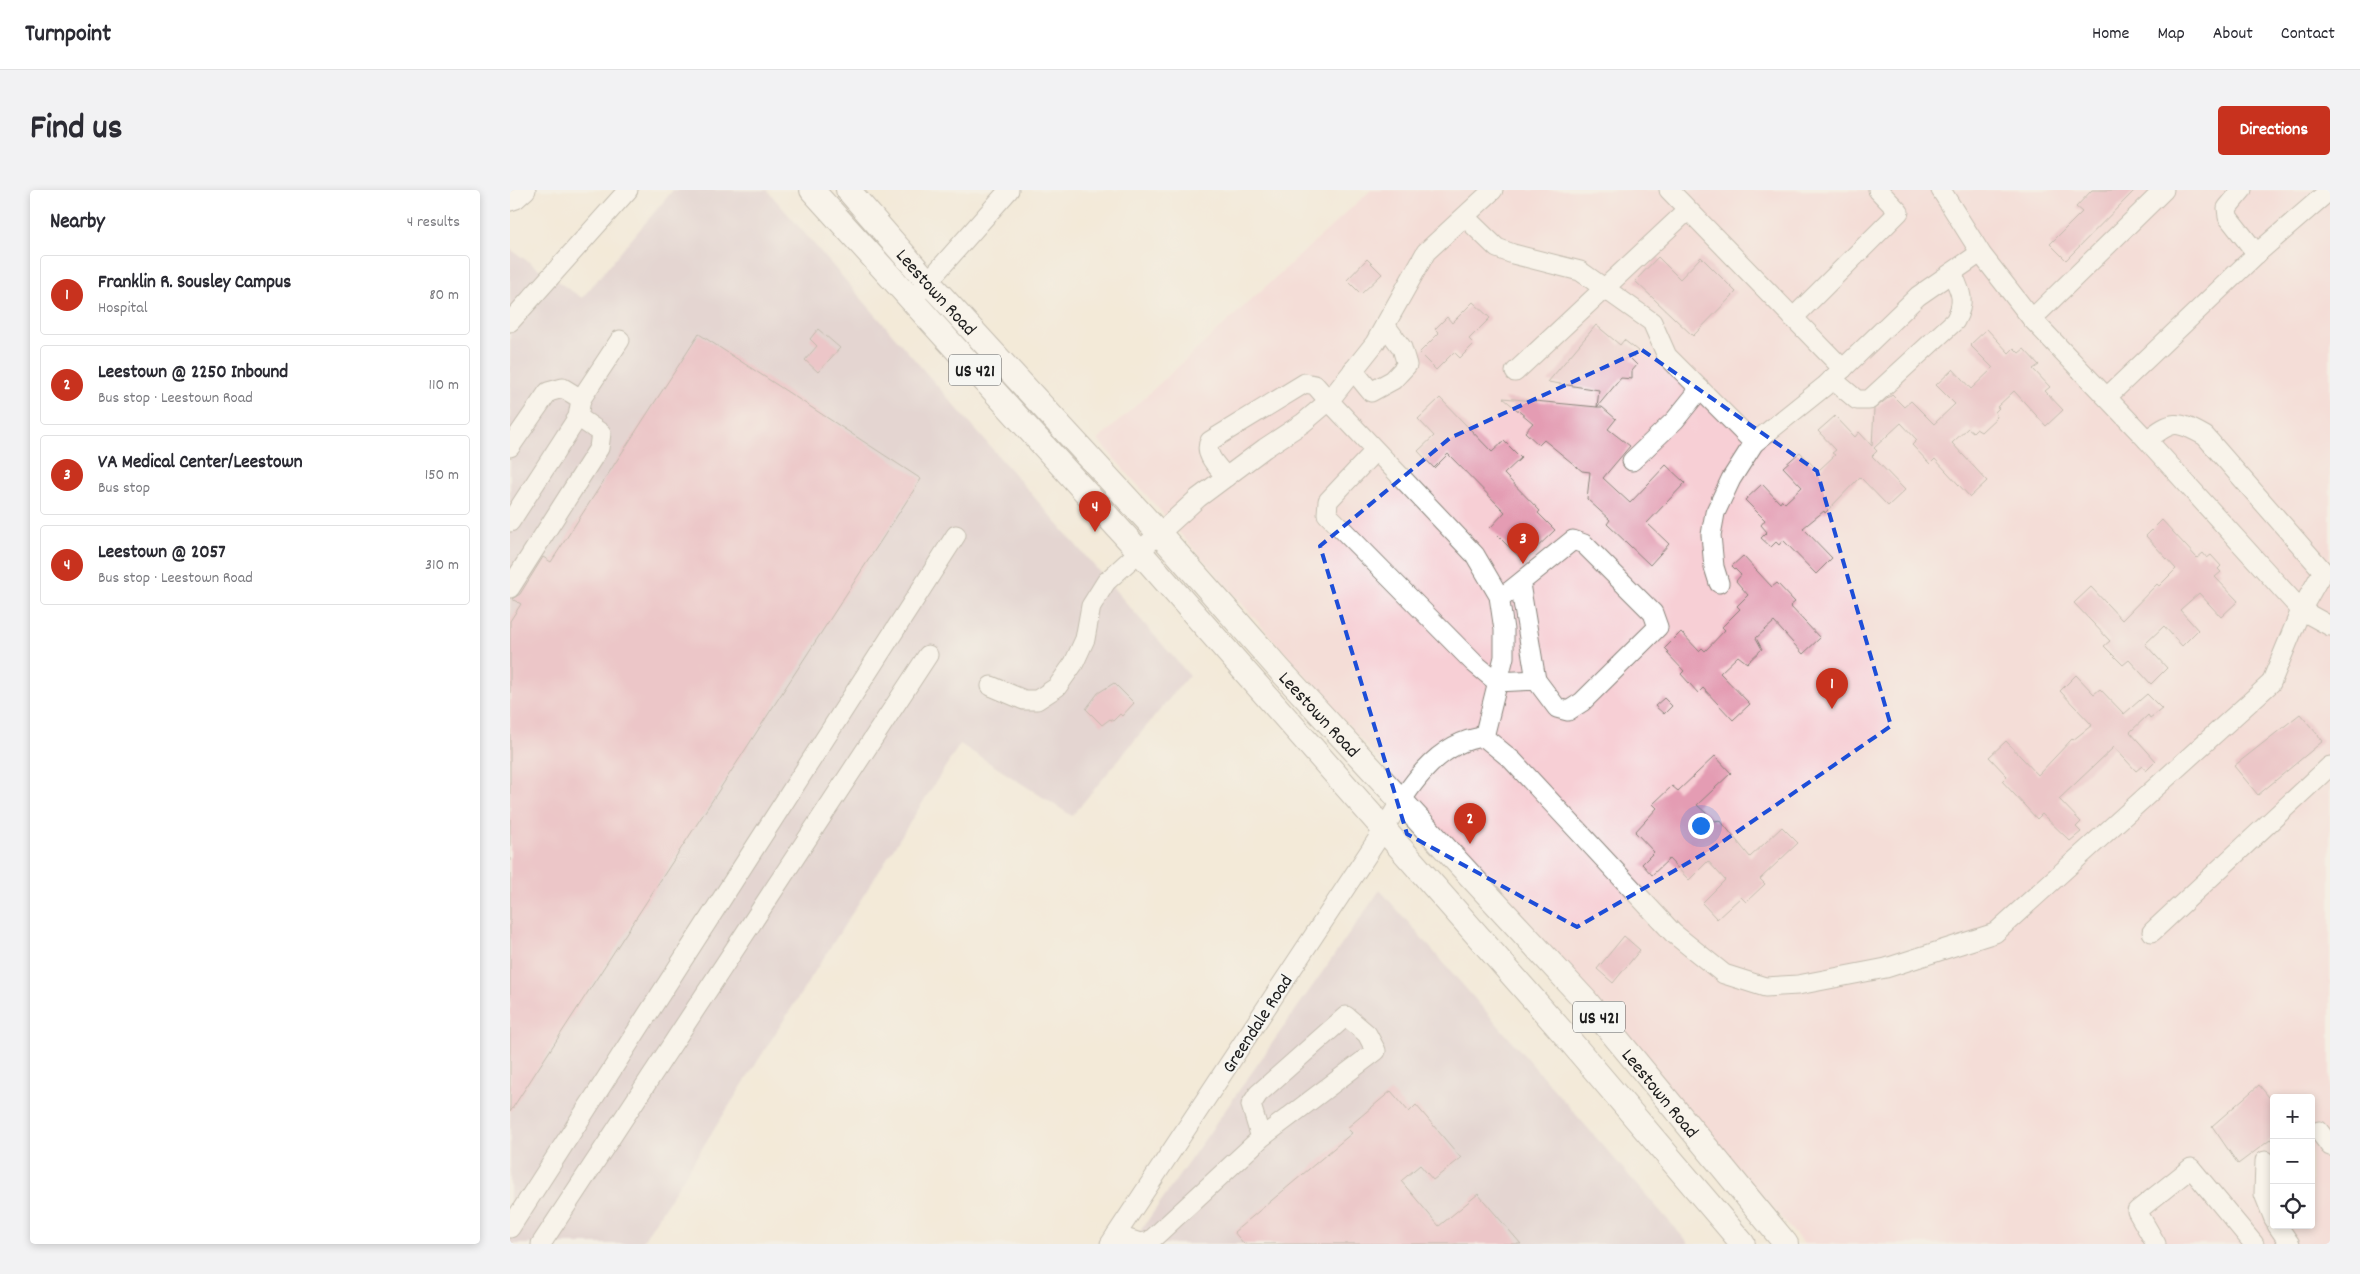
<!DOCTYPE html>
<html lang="en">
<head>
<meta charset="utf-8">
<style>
	:root { --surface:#fff; --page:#f2f2f3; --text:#2b2b33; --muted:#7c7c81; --line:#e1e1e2; --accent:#c8321e }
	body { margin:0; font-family:Dekko,sans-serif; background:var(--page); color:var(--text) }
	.controls { position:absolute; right:15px; bottom:15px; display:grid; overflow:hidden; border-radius:5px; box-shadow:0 2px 8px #0003 }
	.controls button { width:45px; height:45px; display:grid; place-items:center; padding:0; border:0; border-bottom:1px solid var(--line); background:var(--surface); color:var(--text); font:25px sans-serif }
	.you { position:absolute; left:1190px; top:635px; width:18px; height:18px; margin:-12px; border:4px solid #fff; border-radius:50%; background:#1a73e8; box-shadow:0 0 0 8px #1a73e833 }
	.badge { display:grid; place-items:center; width:32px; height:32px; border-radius:50%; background:var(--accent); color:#fff; font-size:16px; font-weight:700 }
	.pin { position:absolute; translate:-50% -41px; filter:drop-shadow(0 1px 2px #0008) }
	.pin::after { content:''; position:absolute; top:26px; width:18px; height:15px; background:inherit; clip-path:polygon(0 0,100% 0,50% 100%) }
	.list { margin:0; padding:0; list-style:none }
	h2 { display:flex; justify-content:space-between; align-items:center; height:65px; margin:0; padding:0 20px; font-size:21px }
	h2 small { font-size:16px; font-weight:400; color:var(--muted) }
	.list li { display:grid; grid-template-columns:32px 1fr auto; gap:15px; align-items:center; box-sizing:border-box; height:80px; margin:0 10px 10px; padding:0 10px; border:1px solid var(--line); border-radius:5px }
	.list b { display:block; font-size:19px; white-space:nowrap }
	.list p { margin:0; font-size:16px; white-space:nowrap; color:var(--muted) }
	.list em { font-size:16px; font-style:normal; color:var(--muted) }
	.icon { flex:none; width:28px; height:28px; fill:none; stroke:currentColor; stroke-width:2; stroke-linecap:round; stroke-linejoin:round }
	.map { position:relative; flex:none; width:1820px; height:1054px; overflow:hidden; border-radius:5px }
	header { display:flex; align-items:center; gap:30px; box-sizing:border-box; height:70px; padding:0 25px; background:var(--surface); border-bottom:1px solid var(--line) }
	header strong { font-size:24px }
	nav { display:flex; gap:28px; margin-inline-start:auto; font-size:18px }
	.intro { display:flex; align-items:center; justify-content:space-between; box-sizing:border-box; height:120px; padding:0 30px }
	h1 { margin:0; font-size:35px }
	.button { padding:12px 22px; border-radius:5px; background:var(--accent); color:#fff; font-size:18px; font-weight:700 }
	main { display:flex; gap:30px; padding:0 30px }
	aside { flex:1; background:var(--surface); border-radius:5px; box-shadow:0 2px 8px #0003 }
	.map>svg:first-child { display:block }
</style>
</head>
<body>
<header>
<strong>Turnpoint</strong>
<nav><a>Home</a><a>Map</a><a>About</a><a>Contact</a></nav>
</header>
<div class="intro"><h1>Find us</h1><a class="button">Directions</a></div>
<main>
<aside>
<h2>Nearby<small>4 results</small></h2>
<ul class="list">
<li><span class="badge">1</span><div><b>Franklin R. Sousley Campus</b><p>Hospital</p></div><em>80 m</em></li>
<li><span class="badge">2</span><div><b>Leestown @ 2250 Inbound</b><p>Bus stop · Leestown Road</p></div><em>110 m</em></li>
<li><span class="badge">3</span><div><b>VA Medical Center/Leestown</b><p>Bus stop</p></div><em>150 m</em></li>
<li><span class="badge">4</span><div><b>Leestown @ 2057</b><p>Bus stop · Leestown Road</p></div><em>310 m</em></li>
</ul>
</aside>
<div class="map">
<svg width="1820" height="1054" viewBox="0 0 1820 1054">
	<rect width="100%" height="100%" fill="#f6f6f2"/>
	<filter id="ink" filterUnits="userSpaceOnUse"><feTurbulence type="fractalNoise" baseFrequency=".02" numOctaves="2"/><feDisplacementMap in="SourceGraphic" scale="10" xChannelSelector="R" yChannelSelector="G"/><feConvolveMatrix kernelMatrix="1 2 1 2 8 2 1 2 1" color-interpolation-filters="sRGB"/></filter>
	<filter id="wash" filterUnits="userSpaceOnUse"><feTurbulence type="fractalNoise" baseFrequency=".0096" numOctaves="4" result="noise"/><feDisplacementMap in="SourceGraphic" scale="20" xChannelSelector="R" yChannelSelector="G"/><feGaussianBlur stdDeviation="1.12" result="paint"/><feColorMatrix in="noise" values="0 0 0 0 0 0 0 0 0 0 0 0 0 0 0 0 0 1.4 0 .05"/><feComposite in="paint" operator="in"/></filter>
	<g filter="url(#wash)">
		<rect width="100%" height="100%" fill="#f3ead8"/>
		<path fill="#f7cfd5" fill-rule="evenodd" d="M861,0H1820V1054H1294L588,250ZM1764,908H1801V1035H1764Z"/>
		<g fill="#d2bdc8">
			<polygon points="163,0 257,0 679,485 562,626 450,554 131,1054 0,1054 0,59 72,108"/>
			<polygon points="870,700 1179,1054 621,1054"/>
		</g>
		<g id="blocks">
			<g fill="#e49cb3">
				<polygon points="1582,0 1625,0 1556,70 1540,54 1572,22 1566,17"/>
				<polygon points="1148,67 1170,89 1191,67 1226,102 1183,146 1125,91"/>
				<polygon points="857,69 872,84 851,104 837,90"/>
				<polygon points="963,112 980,128 959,149 964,154 950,168 944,162 926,180 909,163 929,143 925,139 937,127 942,133"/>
				<polygon points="1086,135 1110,155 1114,150 1128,161 1121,169 1127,175 1122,181 1122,189 1111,188 1087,217 1092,217 1106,229 1098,239 1120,256 1093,288 1120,313 1156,275 1175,293 1137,333 1159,354 1140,375 1097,334 1100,330 1077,309 1080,282 1072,281 1034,250 1029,255 1015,242 1023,233 993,208 1087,217 1089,200 1038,192"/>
				<polygon points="308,139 330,158 308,182 295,170 307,156 300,149"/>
				<polygon points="1477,139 1499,163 1504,158 1509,163 1514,159 1529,175 1523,179 1540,197 1535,201 1553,220 1536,236 1504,201 1487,217 1489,218 1485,222 1487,227 1471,242 1466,239 1463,242 1458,238 1442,253 1477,291 1460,307 1425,269 1420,274 1402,255 1407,250 1391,233 1364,258 1367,261 1362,266 1395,300 1378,316 1350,287 1315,323 1314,321 1293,338 1322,368 1306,384 1273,350 1269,355 1266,352 1261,357 1251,348 1257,342 1251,335 1255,330 1235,310 1252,294 1270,313 1272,310 1275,313 1292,297 1273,277 1290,262 1308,281 1325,265 1322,263 1326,260 1308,241 1325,226 1345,247 1349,242 1362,256 1364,219 1382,205 1394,217 1401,211 1424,234 1445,214 1426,195 1443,179 1461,199 1483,178 1460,155"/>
				<polygon points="189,144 411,289 0,922 0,431 11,414 2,409 10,404 33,367 41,372"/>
				<polygon points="930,208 982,262 994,251 1011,268 994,284 1030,321 1028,323 1045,340 1013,371 980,338 995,322 938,264 924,278 908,261 924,246 908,229"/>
				<polygon points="1652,330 1687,368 1693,363 1697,368 1701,365 1711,376 1708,379 1711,382 1705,387 1728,411 1711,427 1689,403 1670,420 1688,440 1672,456 1654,436 1635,454 1657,478 1641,494 1619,470 1613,475 1594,456 1600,451 1564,413 1581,397 1612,430 1647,394 1649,396 1666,379 1636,346"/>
				<polygon points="1233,366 1262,397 1267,393 1285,412 1280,416 1310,448 1293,464 1264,432 1246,448 1252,459 1237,473 1228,466 1210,483 1240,514 1223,530 1193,498 1188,503 1171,484 1174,481 1157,463 1159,462 1155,458 1171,442 1189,461 1192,458 1195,461 1215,440 1212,437 1230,419 1227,416 1238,405 1226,391 1231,385 1222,376"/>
				<polygon points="1566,485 1584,504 1590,499 1614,524 1637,504 1652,519 1640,528 1638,525 1620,542 1646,571 1636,581 1632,576 1626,581 1604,557 1549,609 1571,632 1566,637 1571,642 1560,651 1532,624 1527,629 1492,591 1497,586 1479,567 1496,551 1528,585 1562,549 1563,550 1582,535 1550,501"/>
				<polygon points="604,493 624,513 612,526 610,524 603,531 600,529 592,535 576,519 588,503"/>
				<polygon points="1154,508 1162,516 1154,524 1145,516"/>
				<polygon points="1790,524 1813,551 1748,605 1724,576"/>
				<polygon points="1205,566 1221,583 1187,615 1205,631 1210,630 1240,667 1272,637 1288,653 1250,689 1255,694 1236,712 1231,707 1207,729 1192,713 1215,690 1198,671 1179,690 1159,669 1142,685 1132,674 1144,662 1125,642 1147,618 1143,614 1162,596 1168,601"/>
				<polygon points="1114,746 1130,760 1103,793 1087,779"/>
				<polygon points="1749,895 1764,913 1764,947 1728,974 1702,936"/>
				<polygon points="881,901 899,922 906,915 951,968 923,990 910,975 891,991 929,1036 968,1004 1011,1054 734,1054 724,1042 842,943 837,938"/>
			</g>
		</g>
	</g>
	<g filter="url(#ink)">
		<use href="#blocks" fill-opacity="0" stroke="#88837a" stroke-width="1"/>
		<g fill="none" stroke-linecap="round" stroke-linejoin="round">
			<defs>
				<g id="minor">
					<polyline points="1159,0 1333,179"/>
					<polyline points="1732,0 1717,18 1718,27 1747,64"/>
					<polyline points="0,11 6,9 16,0"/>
					<polyline points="955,27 987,58 1003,64 1070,81 1142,132 1157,166 1244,253"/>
					<polyline points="401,111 499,0"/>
					<polyline points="1283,128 1389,22 1368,0"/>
					<polyline points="1522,129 1654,0"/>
					<polyline points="0,132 118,0"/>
					<polyline points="843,180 861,202 883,190 897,175 892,158 875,135"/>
					<polyline points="1005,182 1178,20"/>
					<path d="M1322,189L1347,210H1359L1445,131C1456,111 1451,102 1442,83"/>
					<polyline points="1597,207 1752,59 1820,0"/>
					<polyline points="71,209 110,150"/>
					<path d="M1637,250C1663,230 1666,230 1695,246L1813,381L1791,420L1820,436"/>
					<polyline points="0,257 38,202 53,198 71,209 68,227 0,332"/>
					<polyline points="865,261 818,311 817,324 964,473 987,492 1026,490 1047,518 1058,521 1072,512 1148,437 1143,423 1074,354 1063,350 990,409"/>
					<polyline points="1122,271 1165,230 1190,199"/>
					<path d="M716,287C708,277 693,264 700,251L795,193L805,195L819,211L865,153L916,62L983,0"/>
					<polyline points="1209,393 1204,377 1201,345 1205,323 1221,289 1244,253 1315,196 1408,106 1470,63"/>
					<polyline points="1010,394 1026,490"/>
					<polyline points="0,398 89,258 91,243 68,227"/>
					<polyline points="481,496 514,510 527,510 547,497 564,473 575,449 581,416 596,392 688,308 755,258 793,233 819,211 965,365 989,406 994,440 994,467 974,547"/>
					<polyline points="1642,742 1820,576"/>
					<polyline points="1809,941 1820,956"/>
					<polyline points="1755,971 1754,1004 1764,1029"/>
					<polyline points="1767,1035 1780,1054"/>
					<polyline points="0,1038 446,345"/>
					<polyline points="606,1045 630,1053 640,1051 751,948 866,861 857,844 836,826 748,904 741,915 751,948"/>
					<polyline points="31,1054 418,465"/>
					<path d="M600,1054L873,641C895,602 926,551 974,547L1002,570L1163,743L1214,784L1255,797L1288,795L1376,778L1485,743L1761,493L1791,420L1637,250L1522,129L1472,65L1431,0"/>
					<polyline points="1646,1054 1627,1021 1681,978 1744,1054"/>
				</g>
				<g id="major">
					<polyline points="302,0 628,360 1055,845 1233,1054"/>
					<path id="s1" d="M338,0L411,84L648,342L770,480L1075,810L1276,1054"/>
				</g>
			</defs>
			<use href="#minor" stroke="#88837a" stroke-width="21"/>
			<use href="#major" stroke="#88837a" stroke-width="26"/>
			<use href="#minor" stroke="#fff" stroke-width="19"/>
			<use href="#major" stroke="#fff" stroke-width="24"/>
		</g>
	</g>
	<path d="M0 0H1820V1054H0ZM1132,160L1307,281L1381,536L1202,659L1067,737L897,644L810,356L940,248Z" fill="#f3ead8" fill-opacity=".55" fill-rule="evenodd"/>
	<path fill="none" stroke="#1d4ed8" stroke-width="4" stroke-dasharray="10 6" stroke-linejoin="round" d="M1132,160L1307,281L1381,536L1202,659L1067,737L897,644L810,356L940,248Z"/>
	<g text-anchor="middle" stroke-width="4.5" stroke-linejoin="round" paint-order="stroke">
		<g fill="#f6f6f2" stroke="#5d5d5c" stroke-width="1">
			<rect x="439" y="164.5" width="52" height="31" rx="4"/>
			<rect x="1063" y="811.5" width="52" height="31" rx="4"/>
		</g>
		<g font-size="18" font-weight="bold" fill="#1c1c1c">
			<text x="465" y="186">US 421</text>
			<text x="1089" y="833">US 421</text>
		</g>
		<g font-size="19" fill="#1c1c1c" stroke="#f6f6f2">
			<text dy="7" stroke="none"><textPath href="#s1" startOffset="135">Leestown Road</textPath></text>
			<text dy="7" stroke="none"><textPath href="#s1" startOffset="705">Leestown Road</textPath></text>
			<text transform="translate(746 833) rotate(-57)" y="7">Greendale Road</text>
			<text dy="7" stroke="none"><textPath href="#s1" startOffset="1215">Leestown Road</textPath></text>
		</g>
	</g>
</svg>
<div class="controls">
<button>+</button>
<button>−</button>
<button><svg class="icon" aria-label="locate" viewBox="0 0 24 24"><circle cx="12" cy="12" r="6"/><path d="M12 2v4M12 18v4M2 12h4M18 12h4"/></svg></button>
</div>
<div class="you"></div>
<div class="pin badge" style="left:1322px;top:519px">1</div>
<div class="pin badge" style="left:960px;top:654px">2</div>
<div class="pin badge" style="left:1013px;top:374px">3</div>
<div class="pin badge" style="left:585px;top:342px">4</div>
</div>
</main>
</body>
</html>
